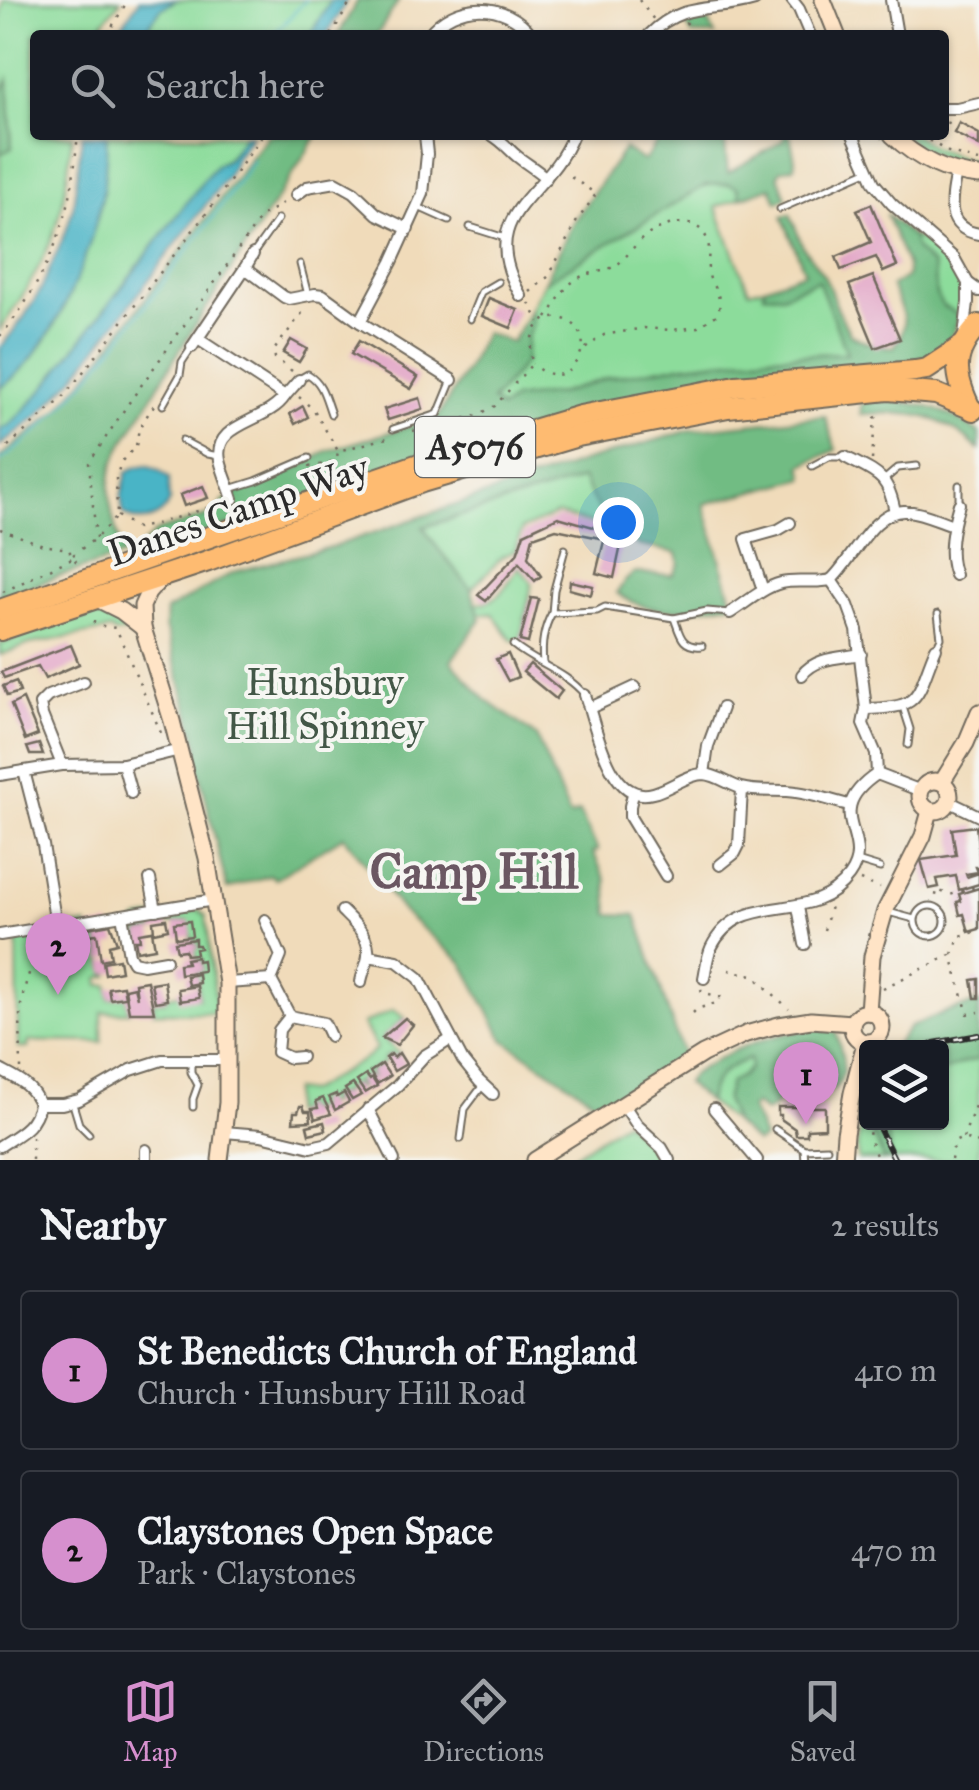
<!DOCTYPE html>
<html lang="en">
<head>
<meta charset="utf-8">
<style>
	:root { --surface:#171b24; --page:#20242c; --text:#f1f3f6; --muted:#9ea1a6; --line:#363941; --accent:#d690ce }
	body { margin:0; font-family:"IM FELL Great Primer",serif; background:var(--page); color:var(--text) }
	.controls { position:absolute; right:30px; bottom:30px; display:grid; overflow:hidden; border-radius:10px; box-shadow:0 2px 8px #0004 }
	.controls button { width:90px; height:90px; display:grid; place-items:center; padding:0; border:0; border-bottom:2px solid var(--line); background:var(--surface); color:var(--text); font:50px sans-serif }
	.you { position:absolute; left:618px; top:522px; width:35px; height:35px; margin:-25px; border:8px solid #fff; border-radius:50%; background:#1a73e8; box-shadow:0 0 0 15px #1a73e833 }
	.badge { display:grid; place-items:center; width:65px; height:65px; border-radius:50%; background:var(--accent); color:#111; font-size:32px; font-weight:700 }
	.pin { position:absolute; translate:-50% -82px; filter:drop-shadow(0 2px 5px #0008) }
	.pin::after { content:''; position:absolute; top:52px; width:35px; height:30px; background:inherit; clip-path:polygon(0 0,100% 0,50% 100%) }
	.list { margin:0; padding:0; list-style:none }
	h2 { display:flex; justify-content:space-between; align-items:center; height:130px; margin:0; padding:0 40px; font-size:42px }
	h2 small { font-size:32px; font-weight:400; color:var(--muted) }
	.list li { display:grid; grid-template-columns:65px 1fr auto; gap:30px; align-items:center; box-sizing:border-box; height:160px; margin:0 20px 20px; padding:0 20px; border:2px solid var(--line); border-radius:10px }
	.list b { display:block; font-size:38px; white-space:nowrap }
	.list p { margin:0; font-size:32px; white-space:nowrap; color:var(--muted) }
	.list em { font-size:32px; font-style:normal; color:var(--muted) }
	.icon { flex:none; width:55px; height:55px; fill:none; stroke:currentColor; stroke-width:2; stroke-linecap:round; stroke-linejoin:round }
	.map { position:relative; flex:none; width:979px; height:1160px; overflow:hidden }
	.search { position:absolute; background:var(--surface); box-shadow:0 2px 8px #0004; left:30px; right:30px; top:30px; height:110px; display:flex; align-items:center; gap:25px; box-sizing:border-box; padding:0 35px; border-radius:10px; color:var(--muted); font-size:38px }
	.sheet { height:490px; background:var(--surface) }
	nav { display:flex; justify-content:space-around; align-items:center; box-sizing:border-box; height:140px; border-top:2px solid var(--line); background:var(--surface); font-size:28px; color:var(--muted) }
	nav a { display:grid; justify-items:center; gap:5px }
	nav .on { color:var(--accent) }
	.map>svg:first-child { display:block }
</style>
</head>
<body>
<div class="map">
<svg width="979" height="1160" viewBox="0 0 979 1160">
	<rect width="100%" height="100%" fill="#f6f6f2"/>
	<filter id="ink" filterUnits="userSpaceOnUse"><feTurbulence type="fractalNoise" baseFrequency=".01" numOctaves="2"/><feDisplacementMap in="SourceGraphic" scale="20" xChannelSelector="R" yChannelSelector="G"/><feConvolveMatrix kernelMatrix="1 2 1 2 8 2 1 2 1" color-interpolation-filters="sRGB"/></filter>
	<filter id="wash" filterUnits="userSpaceOnUse"><feTurbulence type="fractalNoise" baseFrequency=".0048" numOctaves="4" result="noise"/><feDisplacementMap in="SourceGraphic" scale="40" xChannelSelector="R" yChannelSelector="G"/><feGaussianBlur stdDeviation="2.25" result="paint"/><feColorMatrix in="noise" values="0 0 0 0 0 0 0 0 0 0 0 0 0 0 0 0 0 1.4 0 .05"/><feComposite in="paint" operator="in"/></filter>
	<g filter="url(#wash)">
		<rect width="100%" height="100%" fill="#f0dbba"/>
		<g fill="#8cdc9b" stroke="#5c8463" stroke-width="2.5">
			<path d="M3,0H121L104,21L98,35H35V135H72C69,161 67,187 60,212C50,254 24,295 0,330V154L12,148L8,81L0,94V23Z"/>
			<polygon points="176,0 331,0 310,35 142,35 161,9"/>
			<path d="M107,135H245L228,158L217,165L207,176L43,390L11,424L0,430V388C70,339 103,216 107,135Z"/>
			<path d="M902,135H915L934,148L979,164V171C947,163 929,154 902,135Z"/>
			<polygon points="730,184 738,188 740,198 716,207 749,291 764,287 764,294 782,295 818,280 848,353 765,356 668,367 607,378 562,393 514,399 501,409 492,401 525,362 527,337 533,323 530,310 544,282 706,185"/>
			<path d="M907,233C939,249 973,277 960,316L942,305L936,294L933,266L914,248L913,238Z"/>
			<polygon points="583,479 608,528 557,514 522,529 515,551 503,556 471,589 436,546 423,527"/>
			<path d="M519,567L532,583L520,641L512,640L493,614H479L475,602C497,607 507,583 519,567Z"/>
			<path d="M99,611C112,614 126,617 132,630L115,634L110,630L30,644L0,655V644Z"/>
			<polygon points="199,910 206,916 217,1013 154,1012 153,1002 166,1000 166,996 179,994 199,998 197,972 203,970 202,961 197,961 195,949 199,948 199,945 195,945 195,940 192,940 189,921 167,924 166,919 153,921 154,930 139,933 140,940 135,940 135,922 139,919"/>
			<polygon points="87,925 89,935 97,934 105,974 109,973 109,976 99,978 100,985 108,985 110,999 127,996 129,1012 102,1012 102,1042 29,1041 28,1048 18,1048 17,937"/>
			<polygon points="979,1003 979,1160 858,1160 857,1146 862,1119 866,1116 866,1122 942,1122 942,1048 894,1047 910,1027 946,1012"/>
			<polygon points="393,1010 405,1018 382,1038 399,1053 394,1058 391,1054 384,1058 385,1062 369,1072 372,1078 370,1080 366,1076 356,1082 359,1087 356,1088 352,1084 337,1097 335,1094 329,1097 331,1102 326,1104 316,1101 318,1108 305,1111 303,1106 300,1106 298,1112 291,1112 293,1090 308,1092 368,1057 377,1048 363,1024"/>
			<path d="M750,1058L751,1067L742,1076L730,1082L725,1100L735,1124L708,1102C711,1077 728,1066 750,1058Z"/>
			<polygon points="625,1121 657,1152 661,1160 567,1160"/>
		</g>
		<g fill="#71bc83" stroke="#4e7457" stroke-width="2.5">
			<polygon points="358,0 399,0 377,35 338,35"/>
			<polygon points="704,14 715,35 692,35 684,21"/>
			<polygon points="8,79 12,148 0,154 0,94"/>
			<path d="M268,135H317C263,224 202,309 150,400C138,421 115,450 111,474C106,501 115,530 124,556L56,577L0,600V457L56,412L84,380Z"/>
			<polygon points="662,135 726,135 725,145 728,173 784,140 784,135 790,135 795,160 794,167 781,170 778,175 786,198 777,202 771,187 740,198 738,188 730,184 706,185 544,282 573,222 624,149 644,161"/>
			<path d="M790,214L803,247L825,277L842,319L851,335L875,346L894,347C912,322 901,311 891,286L907,277V266L886,214L913,238L915,249L933,266L936,294L942,305L960,316C948,348 946,352 913,361L737,378L145,550L142,545L157,531L213,514L224,501L236,495V492L256,486L304,465L327,451L437,418L465,372L485,333L512,342L530,310L533,323L527,337L525,362L492,401L501,409L514,399L562,393L607,378L668,367L765,356L847,353L818,280L782,295L764,294V287L805,272L782,216Z"/>
			<path d="M867,400C915,402 940,404 979,433V450C942,413 911,411 861,414V406Z"/>
			<path d="M825,416L836,450L802,465L805,478L704,504L733,603C693,609 652,619 617,593L624,582L634,573L673,575L679,563L677,553L637,545L630,533L608,528L582,479L423,527L436,546L471,589L481,619L451,661L485,699L536,736L570,816L579,812L598,850L593,852L606,880L609,914L636,915L683,1055L602,1106L504,1040L462,962L404,913L344,836L275,879L271,875L227,889L195,753L199,749L165,627L166,611L234,572L332,547L582,462L691,430Z"/>
			<polygon points="979,1003 979,1059 963,1063 942,1072 942,1048 894,1047 910,1027 946,1012"/>
			<path d="M821,1029L836,1032C838,1042 843,1054 843,1064C844,1102 808,1095 782,1094L773,1108L764,1112L755,1104L750,1108L759,1125L763,1139L756,1143L735,1124L725,1100L730,1082L742,1076L750,1068V1059C728,1065 711,1077 708,1102L686,1083C692,1072 701,1069 711,1063C746,1042 781,1032 821,1029Z"/>
			<polygon points="870,1123 885,1123 892,1160 885,1160 872,1135"/>
		</g>
		<g fill="#49b4c6" stroke="#3a7078" stroke-width="2.5">
			<polygon points="139,0 176,0 161,9 142,35 116,35"/>
			<polygon points="331,0 347,0 327,35 310,35"/>
			<path d="M82,135H107C106,156 106,177 102,198C88,260 54,351 0,388V348L24,317L40,291L66,231L73,207Z"/>
			<polygon points="245,135 252,135 235,160 227,177 75,377 39,415 0,446 0,430 11,424 43,390 207,176 217,165 229,158"/>
			<path d="M147,465L159,470L169,478C170,487 167,493 170,502C161,520 139,527 123,513L121,497L127,472L136,467Z"/>
		</g>
		<g fill="none" stroke-linecap="round" stroke-linejoin="round">
			<g stroke="#49b4c6" stroke-width="2.5">
				<polyline points="273,35 306,0"/>
				<path d="M0,461C68,412 115,345 166,278C195,240 227,201 253,160"/>
			</g>
		</g>
		<g id="blocks">
			<g fill="#e3a8c8">
				<polygon points="959,123 979,134 979,146 954,133"/>
				<polygon points="871,204 897,266 883,272 876,257 841,270 836,257 871,242 857,210"/>
				<polygon points="873,276 900,339 875,348 849,285"/>
				<polygon points="489,298 518,310 511,328 482,316"/>
				<polygon points="291,340 307,349 299,362 283,353"/>
				<polygon points="359,341 418,377 411,389 351,354"/>
				<polygon points="420,398 423,409 388,420 384,409"/>
				<polygon points="303,406 308,417 295,424 290,414"/>
				<polygon points="203,486 208,498 184,506 180,495"/>
				<polygon points="558,517 604,530 600,538 556,529 533,537 528,557 541,576 535,581 519,563 486,601 478,595 517,554 524,533"/>
				<polygon points="604,541 621,545 614,578 596,573"/>
				<polygon points="570,581 593,586 591,595 569,589"/>
				<polygon points="531,598 539,599 528,643 520,641"/>
				<polygon points="71,645 79,664 45,679 38,666 4,678 1,672"/>
				<polygon points="508,654 518,677 508,681 496,659"/>
				<polygon points="530,664 562,691 556,699 523,672"/>
				<polygon points="16,681 20,692 7,696 3,686"/>
				<polygon points="23,699 38,735 25,740 11,705"/>
				<polygon points="39,744 43,755 30,755 27,747"/>
				<polygon points="976,826 979,855 979,867 976,867 978,872 966,874 967,877 979,873 979,884 959,890 956,876 937,879 939,887 929,889 921,860 956,855 952,829"/>
				<polygon points="979,888 979,929 969,932 964,914 960,915 957,902 961,901 959,894"/>
				<polygon points="166,919 168,929 154,932 153,921"/>
				<polygon points="190,921 192,936 176,938 174,923"/>
				<polygon points="110,924 117,943 109,945 111,958 101,960 97,934 89,935 88,928"/>
				<polygon points="152,931 155,948 137,951 135,940 140,940 139,933"/>
				<polygon points="195,939 195,945 199,945 200,948 195,949 196,954 186,955 185,950 177,951 175,942"/>
				<polygon points="197,957 197,961 202,960 203,971 180,974 179,964 187,963 186,959"/>
				<polygon points="119,959 121,971 105,974 103,962"/>
				<polygon points="198,974 199,983 188,985 186,976"/>
				<polygon points="979,979 979,998 975,998 972,980"/>
				<polygon points="147,981 154,1012 129,1012 125,989 134,987 137,998 135,983"/>
				<polygon points="164,981 167,1000 155,1002 151,983"/>
				<polygon points="123,986 125,997 110,999 108,988"/>
				<polygon points="197,986 199,998 180,1001 178,989"/>
				<polygon points="405,1018 413,1025 397,1045 382,1038"/>
				<polygon points="399,1053 406,1064 394,1071 386,1058 391,1054 394,1058"/>
				<polygon points="382,1064 390,1076 377,1084 370,1072"/>
				<polygon points="366,1075 370,1080 372,1078 377,1086 365,1093 357,1081"/>
				<polygon points="353,1084 361,1095 352,1100 345,1089"/>
				<polygon points="344,1093 349,1102 335,1110 329,1097 336,1094 337,1097"/>
				<polygon points="323,1098 331,1114 315,1119 312,1109 318,1108 316,1101"/>
				<polygon points="300,1106 303,1106 305,1111 310,1111 311,1121 293,1122 294,1112 298,1112"/>
				<polygon points="778,1107 825,1107 825,1128 807,1129 807,1135 796,1135 795,1129 781,1119 781,1115 778,1115"/>
				<polygon points="324,1122 326,1130 309,1134 307,1126"/>
			</g>
		</g>
	</g>
	<g filter="url(#ink)">
		<use href="#blocks" fill-opacity="0" stroke="#70695d" stroke-width="2.5"/>
		<g fill="none" stroke-linecap="round" stroke-linejoin="round">
			<defs>
				<g id="lane">
					<polyline points="418,207 449,221"/>
					<polyline points="780,209 867,171"/>
					<polyline points="470,227 505,238"/>
					<polyline points="253,254 278,219"/>
					<polyline points="300,264 308,295"/>
					<polyline points="470,319 481,292 498,282"/>
					<path d="M301,378L308,374C323,383 325,398 331,414"/>
					<polyline points="163,405 180,375 182,362 192,347"/>
					<polyline points="393,429 438,414 452,380"/>
					<polyline points="182,440 208,454 219,456"/>
					<polyline points="812,466 829,457 845,457"/>
					<polyline points="884,480 898,468 917,466"/>
					<polyline points="959,485 959,501"/>
					<polyline points="230,489 256,481 309,458"/>
					<polyline points="565,549 554,590 552,613 597,611 605,607 674,618 707,611 730,613"/>
					<path d="M674,618C680,634 681,648 702,646"/>
					<path d="M513,645C536,664 565,671 585,695"/>
					<polyline points="936,648 941,638 938,614"/>
					<path d="M543,663C541,645 543,629 552,613"/>
					<polyline points="903,707 910,729 908,745"/>
					<polyline points="857,861 880,868"/>
					<circle cx="930" cy="921" r="15"/>
					<polyline points="888,912 914,919"/>
					<polyline points="191,1060 191,1072 198,1085 193,1099 193,1107"/>
					<polyline points="73,1104 79,1124 89,1134"/>
					<polyline points="775,1129 804,1149 805,1160"/>
					<polyline points="461,1139 465,1109 483,1085"/>
					<polyline points="804,1149 827,1148"/>
				</g>
				<g id="street">
					<polyline points="792,0 799,9 810,35"/>
					<polyline points="891,0 897,35"/>
					<path d="M428,35C456,0 505,0 532,35"/>
					<path d="M649,35C684,0 712,13 755,0"/>
					<polyline points="944,108 957,108 979,103"/>
					<path d="M492,135C505,143 508,149 518,157C527,164 537,170 546,178"/>
					<polyline points="853,135 874,183 892,204 954,258 968,283 979,291"/>
					<path d="M956,172C951,198 943,228 979,234"/>
					<polyline points="296,195 307,187 336,182 354,192 377,214 408,229"/>
					<polyline points="253,254 245,268 284,297 289,299 315,294 323,295 360,322 392,262 423,194 427,154 425,135"/>
					<path d="M521,296C473,212 547,200 573,135"/>
					<polyline points="360,322 452,380"/>
					<polyline points="964,337 968,302 968,283"/>
					<polyline points="198,339 285,396 299,380"/>
					<polyline points="192,347 245,268"/>
					<path d="M845,457C877,474 888,474 895,512"/>
					<path d="M233,499C229,486 223,473 220,460C212,422 268,423 285,396"/>
					<path d="M955,575C946,554 953,525 959,504"/>
					<polyline points="831,580 848,605 857,630 866,709 863,724 876,754 877,774"/>
					<path d="M831,580C853,560 873,508 906,511C922,512 938,520 953,525"/>
					<polyline points="763,590 746,539 778,530 790,523"/>
					<path d="M730,613C746,603 762,588 781,583C797,579 814,584 831,580"/>
					<path d="M802,675C815,657 841,658 861,654"/>
					<path d="M585,695C596,725 609,805 653,793C670,789 687,774 704,774C718,775 729,785 741,788C758,793 778,789 796,792C814,794 831,801 849,805"/>
					<polyline points="590,708 635,687"/>
					<path d="M866,709C924,708 915,697 936,648"/>
					<polyline points="123,764 131,793"/>
					<polyline points="62,765 42,715 40,704 48,696 84,682"/>
					<polyline points="24,771 43,845 56,925"/>
					<polyline points="704,774 708,746 722,708"/>
					<polyline points="877,774 921,791"/>
					<polyline points="0,775 62,765 123,764 180,750"/>
					<polyline points="633,794 630,806 630,817 666,876"/>
					<polyline points="950,802 979,816"/>
					<polyline points="720,865 735,853 739,845 742,789"/>
					<polyline points="150,879 156,910"/>
					<polyline points="798,907 805,944"/>
					<path d="M342,911C354,923 371,937 368,956C367,965 362,974 361,982"/>
					<polyline points="122,915 129,955 133,962 143,964 166,960"/>
					<polyline points="265,920 281,956 271,980 290,1016"/>
					<polyline points="0,935 214,900"/>
					<polyline points="368,956 397,961 419,978 463,1061 479,1081 493,1094"/>
					<path d="M704,978C706,968 707,957 711,948C741,886 811,928 849,876C877,837 818,814 877,774"/>
					<polyline points="227,983 271,980"/>
					<polyline points="301,1057 290,1058 277,1052 279,1030 290,1016 324,1023 330,1036"/>
					<path d="M0,1070C17,1079 32,1085 39,1104"/>
					<polyline points="624,1105 637,1125 662,1148 669,1160"/>
					<polyline points="368,1109 394,1160"/>
					<polyline points="714,1109 757,1160"/>
					<polyline points="224,1132 261,1135 311,1147 329,1143 398,1085 424,1056 451,1039"/>
					<path d="M0,1146C18,1134 35,1127 39,1104H62L79,1100L131,1070L162,1060H229"/>
					<polyline points="146,1150 146,1160"/>
				</g>
				<g id="secondary">
					<polyline points="823,0 837,35"/>
					<path d="M892,135C916,158 946,173 979,176"/>
					<polyline points="162,577 148,593 142,606 143,628 172,721 207,858 227,983 227,1103 220,1160"/>
					<polyline points="95,598 121,611 143,628"/>
					<circle cx="935" cy="796" r="15"/>
					<polyline points="942,782 966,743 979,712"/>
					<circle cx="867" cy="1027" r="15"/>
					<polyline points="868,1012 872,956 885,911 923,836 930,811"/>
					<polyline points="535,1160 703,1054 746,1034 779,1025 811,1020 852,1023"/>
					<polyline points="843,1160 845,1134 852,1093 865,1043"/>
				</g>
				<g id="highway">
					<path d="M973,410L970,408C954,374 951,354 979,325"/>
					<polyline points="0,610 419,464 580,416 736,386 915,371 927,369 962,346"/>
					<polyline points="0,630 208,561 422,482 578,436 728,407 888,390 936,394 970,408"/>
				</g>
			</defs>
			<use href="#lane" stroke="#70695d" stroke-width="9"/>
			<use href="#street" stroke="#70695d" stroke-width="14"/>
			<use href="#secondary" stroke="#70695d" stroke-width="19"/>
			<use href="#highway" stroke="#70695d" stroke-width="24"/>
			<g stroke="#70695d" stroke-width="2.5" stroke-dasharray="2.5 8" stroke-linecap="butt">
				<polyline points="639,0 654,20"/>
				<polyline points="686,22 693,35"/>
				<polyline points="107,35 128,0"/>
				<polyline points="331,35 352,0"/>
				<polyline points="944,134 948,121 952,117"/>
				<polyline points="871,135 882,138"/>
				<polyline points="920,135 950,153 979,161"/>
				<polyline points="530,292 549,276 575,224 596,194 565,173"/>
				<polyline points="529,303 539,322"/>
				<path d="M547,318C559,300 565,280 589,274C600,271 608,271 618,264C628,256 635,243 646,236C663,224 696,213 707,239C711,248 707,259 708,270C710,289 724,292 718,314L698,327L672,330L644,328L604,335L582,351"/>
				<path d="M0,336C30,303 58,248 68,205C74,182 75,158 78,135"/>
				<polyline points="292,371 275,358 274,350 306,308"/>
				<polyline points="299,397 314,410 338,451"/>
				<path d="M413,431L478,415L495,406L532,364C518,283 623,323 565,374C551,376 542,373 532,364"/>
				<polyline points="0,453 63,398 215,202 263,135"/>
				<polyline points="872,460 875,418 881,414"/>
				<polyline points="309,467 329,463 337,457 338,451 391,437"/>
				<polyline points="117,516 137,528 153,525 223,503"/>
				<polyline points="0,529 43,545 68,549 77,563"/>
				<polyline points="96,538 89,463 128,404 262,216 289,199"/>
				<polyline points="73,555 96,538 117,516 116,478 121,462 136,446 139,428 156,402"/>
				<polyline points="3,592 72,558"/>
				<polyline points="93,621 97,625 116,628 161,733"/>
				<polyline points="860,880 880,888"/>
				<polyline points="934,906 937,890 950,895 979,886"/>
				<polyline points="824,930 832,903"/>
				<polyline points="952,954 960,936 979,931"/>
				<polyline points="729,970 753,975 789,1009"/>
				<polyline points="883,988 951,955 968,1014 979,1012"/>
				<polyline points="701,989 702,992 720,997 723,990"/>
				<polyline points="693,1013 697,1009 719,1002 720,999"/>
				<polyline points="21,1069 20,1010 24,990 39,940"/>
				<polyline points="866,1109 866,1115"/>
				<polyline points="867,1122 872,1146 878,1160"/>
				<polyline points="963,1138 979,1095"/>
				<polyline points="32,1160 32,1137"/>
				<polyline points="951,1160 954,1142 963,1138 979,1143"/>
			</g>
			<use href="#lane" stroke="#fff" stroke-width="5"/>
			<use href="#street" stroke="#fff" stroke-width="10"/>
			<use href="#secondary" stroke="#ffe4c6" stroke-width="15"/>
			<use href="#highway" stroke="#febb71" stroke-width="20"/>
			<defs>
				<g id="rail">
					<polyline points="925,1048 934,1043 979,1035"/>
					<polyline points="880,1122 880,1130 895,1160"/>
				</g>
			</defs>
			<use href="#rail" stroke="#2b2b2b" stroke-width="6"/>
			<use href="#rail" stroke="#f6f6f2" stroke-width="2.5" stroke-dasharray="8" stroke-linecap="butt"/>
		</g>
	</g>
	<g text-anchor="middle" stroke-width="8" stroke-linejoin="round" paint-order="stroke">
		<rect fill="#f6f6f2" stroke="#686867" stroke-width="2.5" x="415" y="417" width="120" height="60" rx="8"/>
		<g font-size="35" font-weight="bold" fill="#2b2b2b">
			<text x="475" y="459">A5076</text>
		</g>
		<g font-size="38" fill="#2b2b2b" stroke="#f6f6f2">
			<text transform="translate(238 510) rotate(-19)" y="13">Danes Camp Way</text>
		</g>
		<g font-size="38" fill="#435747" stroke="#f6f6f2">
			<text x="325" y="695">Hunsbury<tspan x="325" dy="44">Hill Spinney</tspan></text>
		</g>
		<g font-size="48" font-weight="bold" fill="#6b5762" stroke="#f6f6f2">
			<text x="474" y="888">Camp Hill</text>
		</g>
	</g>
</svg>
<div class="controls">
<button><svg class="icon" aria-label="layers" viewBox="0 0 24 24"><path d="M12 4l9 5-9 5-9-5zM3 14l9 5 9-5"/></svg></button>
</div>
<div class="you"></div>
<div class="pin badge" style="left:806px;top:1124px">1</div>
<div class="pin badge" style="left:58px;top:995px">2</div>
<div class="search"><svg class="icon" aria-label="search" viewBox="0 0 24 24"><circle cx="10" cy="10" r="6"/><path d="M15 15l6 6"/></svg>Search here</div>
</div>
<section class="sheet">
<h2>Nearby<small>2 results</small></h2>
<ul class="list">
<li><span class="badge">1</span><div><b>St Benedicts Church of England</b><p>Church · Hunsbury Hill Road</p></div><em>410 m</em></li>
<li><span class="badge">2</span><div><b>Claystones Open Space</b><p>Park · Claystones</p></div><em>470 m</em></li>
</ul>
</section>
<nav>
<a class="on"><svg class="icon" aria-label="map" viewBox="0 0 24 24"><path d="M3 6l6-2 6 2 6-2v14l-6 2-6-2-6 2zM9 4v14M15 6v14"/></svg>Map</a>
<a><svg class="icon" aria-label="directions" viewBox="0 0 24 24"><path d="M12 3l9 9-9 9-9-9zM9 14v-3h6M13 9l2 2-2 2"/></svg>Directions</a>
<a><svg class="icon" aria-label="saved" viewBox="0 0 24 24"><path d="M7 4h10v16l-5-4-5 4z"/></svg>Saved</a>
</nav>
</body>
</html>
